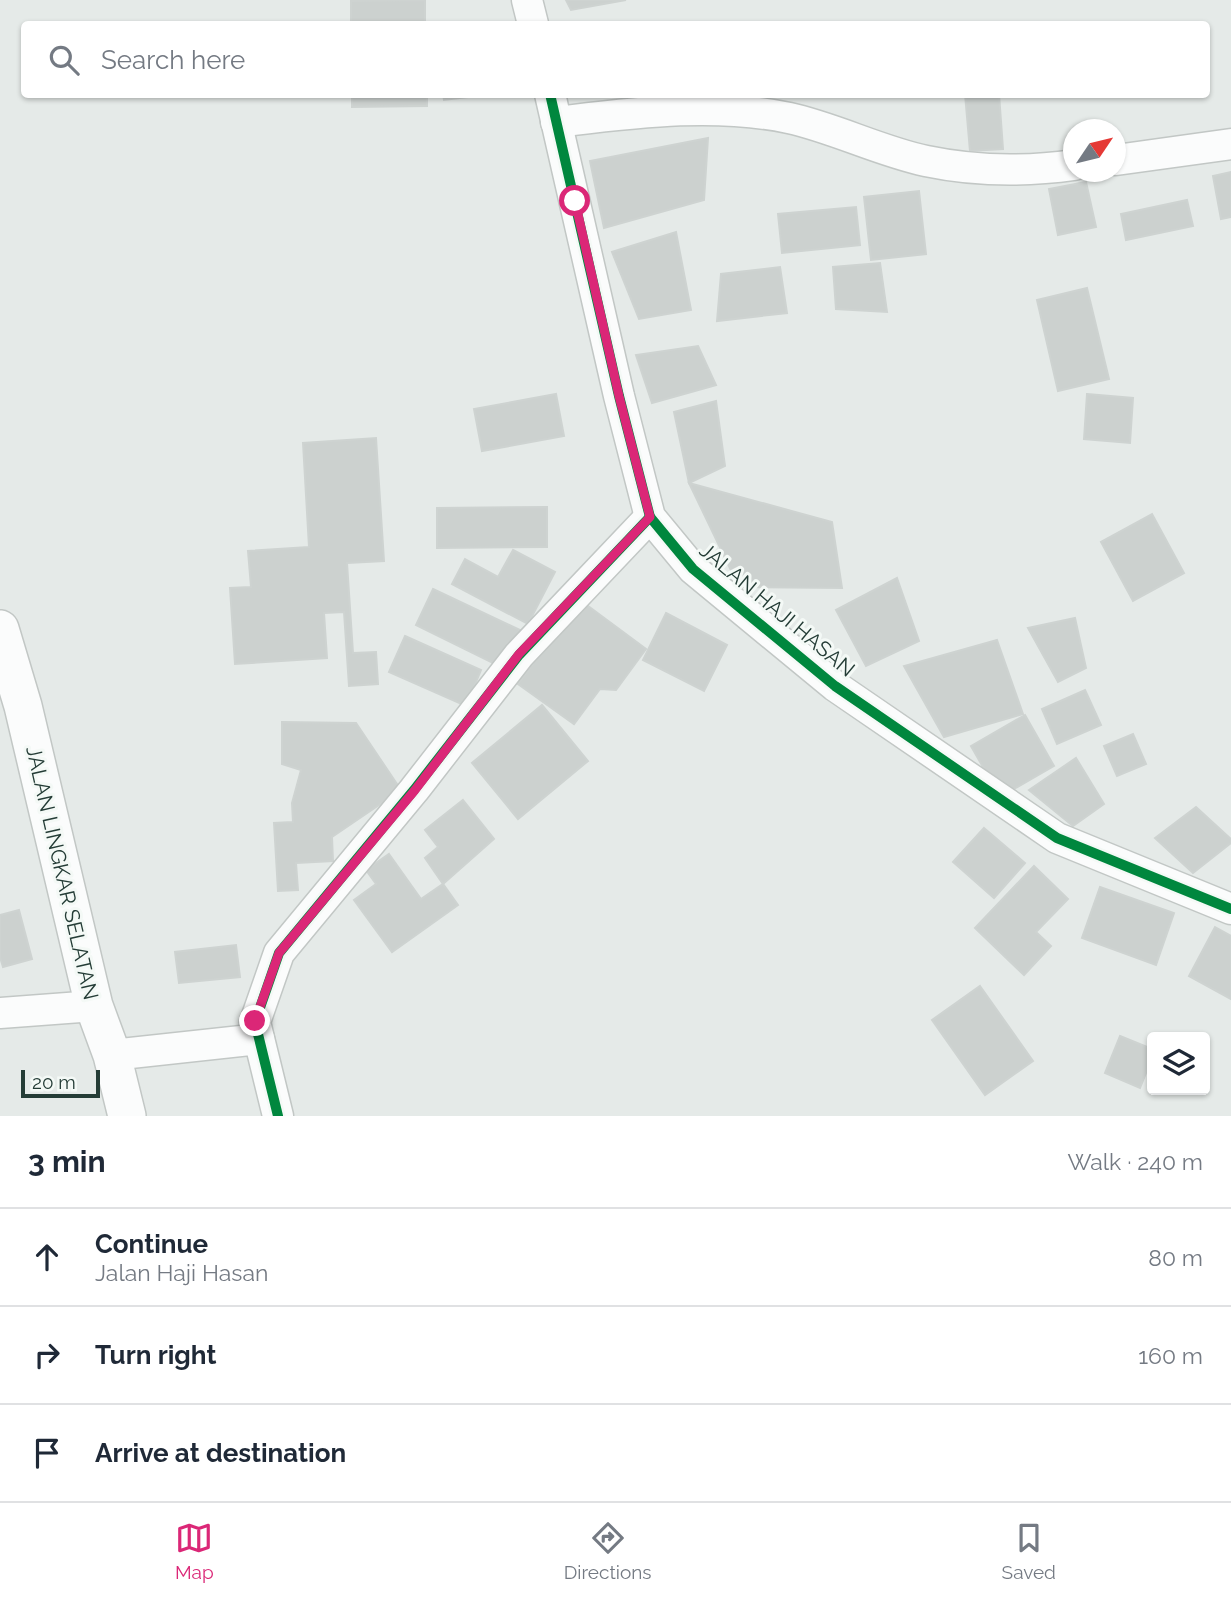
<!DOCTYPE html>
<html lang="en">
<head>
<meta charset="utf-8">
<style>
	:root { --surface:#fff; --page:#f6f6f7; --text:#1f2937; --muted:#747a83; --line:#e0e1e3; --accent:#db2777 }
	body { margin:0; font-family:Raleway,sans-serif; background:var(--page); color:var(--text) }
	.controls { position:absolute; right:21px; bottom:21px; display:grid; overflow:hidden; border-radius:7px; box-shadow:0 2px 5px #0004 }
	.controls button { width:63px; height:63px; display:grid; place-items:center; padding:0; border:0; border-bottom:2px solid var(--line); background:var(--surface); color:var(--text); font:35px sans-serif }
	.compass { position:absolute; left:1063px; top:119px; width:63px; height:63px; border-radius:50%; background:var(--surface); box-shadow:0 2px 5px #0004; rotate:55deg }
	.scale { position:absolute; left:21px; bottom:18px; width:79px; box-sizing:border-box; padding-left:7px; border:4px solid #243c36; border-top:0; font-size:19px; line-height:24px; white-space:nowrap; color:#243c36; -webkit-text-stroke:5px #f4f9f6; paint-order:stroke }
	.stop { position:absolute; width:21px; height:21px; margin:-16px; border:5px solid #db2777; border-radius:50%; background:#fff }
	.stop.end { background:#db2777; border-color:#fff; box-shadow:0 2px 7px #0008 }
	.list { margin:0; padding:0; list-style:none }
	h2 { display:flex; justify-content:space-between; align-items:center; height:91px; margin:0; padding:0 28px; font-size:30px }
	h2 small { font-size:23px; font-weight:400; color:var(--muted) }
	.list li { display:grid; grid-template-columns:46px 1fr auto; gap:21px; align-items:center; box-sizing:border-box; height:98px; padding:0 28px; border-top:2px solid var(--line) }
	.list b { display:block; font-size:26px; white-space:nowrap }
	.list p { margin:0; font-size:23px; white-space:nowrap; color:var(--muted) }
	.list em { font-size:23px; font-style:normal; color:var(--muted) }
	.icon { flex:none; width:38px; height:38px; fill:none; stroke:currentColor; stroke-width:2; stroke-linecap:round; stroke-linejoin:round }
	.map { position:relative; flex:none; width:1231px; height:1116px; overflow:hidden }
	.search { position:absolute; background:var(--surface); box-shadow:0 2px 5px #0004; left:21px; right:21px; top:21px; height:77px; display:flex; align-items:center; gap:18px; box-sizing:border-box; padding:0 24px; border-radius:7px; color:var(--muted); font-size:26px }
	.sheet { height:385px; background:var(--surface) }
	nav { display:flex; justify-content:space-around; align-items:center; box-sizing:border-box; height:98px; border-top:2px solid var(--line); background:var(--surface); font-size:19px; color:var(--muted) }
	nav a { display:grid; justify-items:center; gap:4px }
	nav .on { color:var(--accent) }
	.map>svg:first-child { display:block }
</style>
</head>
<body>
<div class="map">
<svg width="1231" height="1116" viewBox="0 0 1231 1116">
	<rect width="100%" height="100%" fill="#e5eae8"/>
	<g fill="#ccd1cf" stroke="#ced3d1" stroke-width="2">
		<polygon points="425,0 425,24 351,24 351,1"/>
		<polygon points="566,0 626,0 571,10"/>
		<polygon points="352,94 427,94 427,106 352,107"/>
		<polygon points="443,94 493,94 444,100"/>
		<polygon points="965,94 999,94 1003,149 970,151"/>
		<polygon points="708,138 704,200 604,228 590,161"/>
		<polygon points="1231,172 1231,217 1221,219 1213,176"/>
		<polygon points="1086,182 1096,227 1058,235 1049,189"/>
		<polygon points="919,191 926,254 871,260 864,197"/>
		<polygon points="1187,200 1193,226 1126,240 1121,214"/>
		<polygon points="856,207 860,245 782,253 778,214"/>
		<polygon points="676,232 691,310 639,319 612,252"/>
		<polygon points="880,263 887,312 836,309 833,267"/>
		<polygon points="780,267 787,313 717,321 721,274"/>
		<polygon points="1087,288 1109,379 1058,391 1037,300"/>
		<polygon points="698,346 716,385 652,403 636,355"/>
		<polygon points="556,394 564,436 482,451 474,409"/>
		<polygon points="1087,394 1133,398 1130,443 1084,439"/>
		<polygon points="716,401 725,466 689,483 674,412"/>
		<polygon points="376,438 384,561 347,563 353,653 376,652 378,684 349,686 344,612 324,613 327,658 235,664 230,588 251,587 248,551 309,547 303,443"/>
		<polygon points="689,483 832,522 842,588 739,587"/>
		<polygon points="547,507 547,547 437,548 437,508"/>
		<polygon points="1152,514 1184,573 1133,601 1101,542"/>
		<polygon points="513,550 555,572 528,624 452,584 465,559 498,577"/>
		<polygon points="897,578 919,641 866,666 836,610"/>
		<polygon points="433,589 520,630 503,668 416,625"/>
		<polygon points="580,600 646,649 616,690 600,689 574,724 518,684"/>
		<polygon points="666,613 727,645 704,691 643,660"/>
		<polygon points="1075,618 1086,668 1058,682 1028,628"/>
		<polygon points="405,636 481,670 466,706 389,672"/>
		<polygon points="997,640 1023,714 944,737 904,666"/>
		<polygon points="1085,690 1101,725 1057,744 1042,709"/>
		<polygon points="542,705 588,761 518,819 472,763"/>
		<polygon points="1025,715 1054,766 1000,797 971,746"/>
		<polygon points="282,722 356,723 401,790 332,837 333,861 296,863 298,890 278,891 274,823 293,822 292,803 301,770 282,764"/>
		<polygon points="1133,734 1146,764 1117,776 1104,746"/>
		<polygon points="1076,758 1104,804 1073,826 1029,790"/>
		<polygon points="463,800 494,839 443,884 425,858 438,847 425,830"/>
		<polygon points="1196,807 1231,839 1231,843 1193,873 1155,838"/>
		<polygon points="984,828 1025,863 994,898 953,862"/>
		<polygon points="389,854 421,899 443,884 458,905 392,952 354,900 376,884 366,870"/>
		<polygon points="1034,866 1068,899 1036,932 1051,946 1024,975 975,928"/>
		<polygon points="1100,887 1174,913 1156,965 1082,938"/>
		<polygon points="19,910 32,959 3,967 0,957 0,915"/>
		<polygon points="1215,927 1231,936 1231,999 1189,976"/>
		<polygon points="236,945 240,977 179,983 175,952"/>
		<polygon points="980,986 1033,1061 985,1095 932,1020"/>
		<polygon points="1120,1036 1152,1049 1152,1058 1140,1088 1105,1073"/>
	</g>
	<g fill="none" stroke-linecap="round" stroke-linejoin="round">
		<defs>
			<g id="minor">
				<polyline points="527,0 533,24"/>
				<polyline points="550,94 619,396 650,517 693,569 835,686 1057,838 1231,909"/>
				<path d="M556,122C633,113 712,102 789,118C835,128 879,151 926,161C974,171 1024,172 1074,165"/>
				<polyline points="1116,160 1231,144"/>
				<polyline points="0,1013 94,1006"/>
				<polyline points="112,1055 259,1039"/>
				<polyline points="278,1116 255,1022 279,953 414,790 519,655 650,517"/>
			</g>
			<polyline id="tertiary" points="0,629 23,706 94,1006 112,1055 127,1116"/>
		</defs>
		<use href="#minor" stroke="#c2c7c5" stroke-width="33"/>
		<use href="#tertiary" stroke="#c2c7c5" stroke-width="40"/>
		<use href="#minor" stroke="#fbfcfc" stroke-width="30"/>
		<use href="#tertiary" stroke="#fbfcfc" stroke-width="37"/>
		<defs>
			<g id="cycleway">
				<polyline points="550,94 619,396 650,517 693,569 835,686 1057,838 1231,909"/>
				<polyline points="278,1116 255,1022 279,953 414,790 519,655 650,517"/>
			</g>
		</defs>
		<use href="#cycleway" stroke="#f4f9f6" stroke-width="15"/>
		<use href="#cycleway" stroke="#00873e" stroke-width="10"/>
	</g>
	<g fill="none" stroke-linecap="round" stroke-linejoin="round">
		<polyline stroke="#db2777" stroke-width="9" points="255,1021 279,953 415,790 519,654 650,517 619,396 575,201"/>
	</g>
	<g text-anchor="middle" stroke-width="6" stroke-linejoin="round" paint-order="stroke">
		<g font-size="21" fill="#243c36" stroke="#f4f9f6">
			<text transform="translate(777 610) rotate(40)" y="7">JALAN HAJI HASAN</text>
			<text transform="translate(62 873) rotate(77)" y="7">JALAN LINGKAR SELATAN</text>
		</g>
	</g>
</svg>
<div class="controls">
<button><svg class="icon" aria-label="layers" viewBox="0 0 24 24"><path d="M12 4l9 5-9 5-9-5zM3 14l9 5 9-5"/></svg></button>
</div>
<svg class="compass" viewBox="-18 -18 36 36"><path d="M0-13l5 13h-10z" fill="#e53935"/><path d="M0 13l5-13h-10z" fill="#747a83"/></svg>
<div class="scale">20 m</div>
<div class="stop" style="left:575px;top:201px"></div>
<div class="stop end" style="left:255px;top:1021px"></div>
<div class="search"><svg class="icon" aria-label="search" viewBox="0 0 24 24"><circle cx="10" cy="10" r="6"/><path d="M15 15l6 6"/></svg>Search here</div>
</div>
<section class="sheet">
<h2>3 min<small>Walk · 240 m</small></h2>
<ul class="list">
<li><svg class="icon" aria-label="ahead" viewBox="0 0 24 24"><path d="M12 20V5M6 11l6-6 6 6"/></svg><div><b>Continue</b><p>Jalan Haji Hasan</p></div><em>80 m</em></li>
<li><svg class="icon" aria-label="right" viewBox="0 0 24 24"><path d="M7 20v-9h11M14 6l5 5-5 5"/></svg><div><b>Turn right</b></div><em>160 m</em></li>
<li><svg class="icon" aria-label="arrive" viewBox="0 0 24 24"><path d="M6 21V4h12l-3 4 3 4H6"/></svg><div><b>Arrive at destination</b></div></li>
</ul>
</section>
<nav>
<a class="on"><svg class="icon" aria-label="map" viewBox="0 0 24 24"><path d="M3 6l6-2 6 2 6-2v14l-6 2-6-2-6 2zM9 4v14M15 6v14"/></svg>Map</a>
<a><svg class="icon" aria-label="directions" viewBox="0 0 24 24"><path d="M12 3l9 9-9 9-9-9zM9 14v-3h6M13 9l2 2-2 2"/></svg>Directions</a>
<a><svg class="icon" aria-label="saved" viewBox="0 0 24 24"><path d="M7 4h10v16l-5-4-5 4z"/></svg>Saved</a>
</nav>
</body>
</html>
